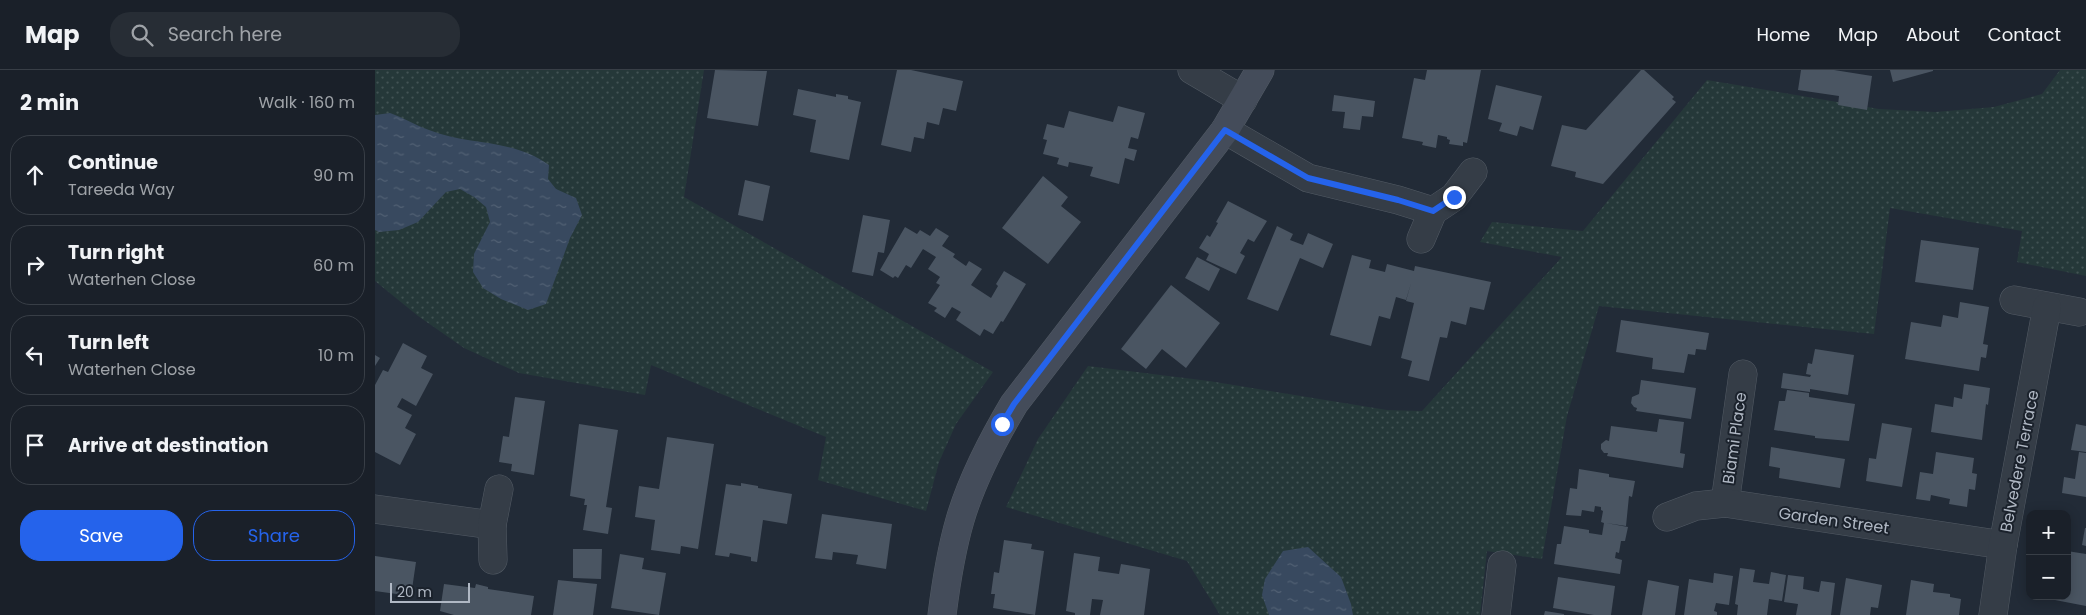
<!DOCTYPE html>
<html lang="en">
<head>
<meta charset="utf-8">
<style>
	:root { --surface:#1a2029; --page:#272d35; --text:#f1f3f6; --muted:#9fa3a8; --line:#383e46; --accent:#2563eb }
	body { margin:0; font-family:Poppins,sans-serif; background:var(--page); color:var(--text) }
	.controls { position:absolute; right:15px; bottom:15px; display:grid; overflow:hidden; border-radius:10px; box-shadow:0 2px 12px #0003 }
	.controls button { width:45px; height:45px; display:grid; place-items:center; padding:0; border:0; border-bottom:1px solid var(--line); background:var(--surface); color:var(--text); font:25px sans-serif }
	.scale { position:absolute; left:15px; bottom:12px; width:80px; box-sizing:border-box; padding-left:5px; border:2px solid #b0b8c4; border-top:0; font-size:14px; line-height:18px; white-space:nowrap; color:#b0b8c4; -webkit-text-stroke:4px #1b222c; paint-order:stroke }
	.stop { position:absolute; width:15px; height:15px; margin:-11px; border:4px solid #2563eb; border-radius:50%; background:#fff }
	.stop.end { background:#2563eb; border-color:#fff; box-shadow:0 1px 5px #0008 }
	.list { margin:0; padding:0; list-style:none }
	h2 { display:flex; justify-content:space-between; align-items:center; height:65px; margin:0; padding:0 20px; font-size:21px }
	h2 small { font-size:16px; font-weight:400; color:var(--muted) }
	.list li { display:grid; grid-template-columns:32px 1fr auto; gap:15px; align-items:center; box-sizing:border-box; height:80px; margin:0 10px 10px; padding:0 10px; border:1px solid var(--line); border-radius:20px }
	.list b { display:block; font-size:19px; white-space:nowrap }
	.list p { margin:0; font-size:16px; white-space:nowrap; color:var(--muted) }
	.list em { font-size:16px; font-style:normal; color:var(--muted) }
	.actions { display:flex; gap:10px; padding:15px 20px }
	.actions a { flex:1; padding:11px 0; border:1px solid var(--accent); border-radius:20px; text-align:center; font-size:18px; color:var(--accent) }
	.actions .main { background:var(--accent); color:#fff }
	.icon { flex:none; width:28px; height:28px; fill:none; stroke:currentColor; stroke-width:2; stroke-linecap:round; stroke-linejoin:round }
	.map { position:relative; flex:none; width:1711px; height:545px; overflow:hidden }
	header { display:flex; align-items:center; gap:30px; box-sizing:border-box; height:70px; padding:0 25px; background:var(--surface); border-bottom:1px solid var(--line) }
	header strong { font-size:24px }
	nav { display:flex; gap:28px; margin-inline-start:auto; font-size:18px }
	.search { width:350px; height:45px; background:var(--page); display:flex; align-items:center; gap:12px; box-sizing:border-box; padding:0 18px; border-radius:20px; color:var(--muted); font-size:19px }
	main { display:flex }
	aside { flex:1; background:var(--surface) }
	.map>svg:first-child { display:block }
</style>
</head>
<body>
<header>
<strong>Map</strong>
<div class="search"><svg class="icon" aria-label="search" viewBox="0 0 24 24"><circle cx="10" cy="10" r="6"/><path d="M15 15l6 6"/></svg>Search here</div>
<nav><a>Home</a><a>Map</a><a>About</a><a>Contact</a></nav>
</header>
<main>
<aside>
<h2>2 min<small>Walk · 160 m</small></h2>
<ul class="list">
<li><svg class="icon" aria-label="ahead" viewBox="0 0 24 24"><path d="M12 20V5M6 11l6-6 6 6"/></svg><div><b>Continue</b><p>Tareeda Way</p></div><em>90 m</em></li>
<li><svg class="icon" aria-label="right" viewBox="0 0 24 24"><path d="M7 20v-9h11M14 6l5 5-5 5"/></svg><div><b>Turn right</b><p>Waterhen Close</p></div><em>60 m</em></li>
<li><svg class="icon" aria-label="left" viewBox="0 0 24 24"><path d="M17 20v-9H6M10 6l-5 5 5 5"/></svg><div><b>Turn left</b><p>Waterhen Close</p></div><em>10 m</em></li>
<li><svg class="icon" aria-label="arrive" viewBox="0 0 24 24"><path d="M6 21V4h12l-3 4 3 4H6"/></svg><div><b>Arrive at destination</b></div></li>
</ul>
<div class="actions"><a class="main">Save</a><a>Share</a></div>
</aside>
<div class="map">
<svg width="1711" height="545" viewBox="0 0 1711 545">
	<defs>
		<pattern id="grass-dots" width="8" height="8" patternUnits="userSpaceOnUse" patternTransform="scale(1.25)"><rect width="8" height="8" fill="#253839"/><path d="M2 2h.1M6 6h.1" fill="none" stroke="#425354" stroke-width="1.8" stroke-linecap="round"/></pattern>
		<pattern id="water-ripples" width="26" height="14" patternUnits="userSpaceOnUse" patternTransform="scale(1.25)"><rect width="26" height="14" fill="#38495f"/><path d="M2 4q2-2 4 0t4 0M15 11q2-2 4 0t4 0" fill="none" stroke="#526174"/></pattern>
	</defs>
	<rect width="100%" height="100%" fill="#222b37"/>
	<g fill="url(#grass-dots)">
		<polygon points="0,0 329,0 309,127 618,302 581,354 564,392 551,441 443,410 451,367 276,295 270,325 144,303 89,278 43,246 0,211"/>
		<polygon points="1685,0 1711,0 1711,206 1642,192 1647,161 1515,138 1499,264 1224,236 1192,346 1167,489 1112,481 1105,545 845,545 812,491 631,437 663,369 713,296 834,311 1012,340 1047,341 1187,187 1105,172 1117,152 1208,161 1332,10 1504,39 1560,42 1619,37 1667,24"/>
	</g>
	<g fill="url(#water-ripples)">
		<path d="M15,43C29,48 40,55 54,60C94,76 137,68 174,95L173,109L181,119L201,128L207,145L195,168L171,234L153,240L126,229L108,218L98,202L99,184L115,152L111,137L99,127L85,119L71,122L43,152L24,160L4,162L0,160V45Z"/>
		<polygon points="933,477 966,507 976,534 978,545 894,545 887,525 890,509 908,481"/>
	</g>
	<g fill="#4a5562">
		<polygon points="340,0 392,1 383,56 332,48"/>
		<polygon points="522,0 536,0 588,11 581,41 568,38 564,55 552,52 549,69 539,67 536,82 506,75"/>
		<polygon points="1052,0 1106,0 1092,73 1088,72 1088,76 1074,74 1075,70 1072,69 1072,67 1063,65 1061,78 1047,75 1048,72 1027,68 1039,8 1050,10"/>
		<polygon points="1266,0 1269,0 1299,27 1297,29 1301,32 1228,114 1200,107 1201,102 1176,96 1187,55 1211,60"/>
		<polygon points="1426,0 1459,0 1497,6 1492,40 1463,35 1464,26 1423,20"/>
		<polygon points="1515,0 1558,0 1558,1 1518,12"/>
		<polygon points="1121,15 1167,26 1158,60 1145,56 1142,66 1124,61 1127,53 1113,49"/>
		<polygon points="423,19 461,27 461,24 473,26 473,29 486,32 474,90 435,82 441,50 418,45"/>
		<polygon points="959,25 1000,31 998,47 987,46 985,60 968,58 970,42 957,41"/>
		<polygon points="743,36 770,43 763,69 756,67 753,78 762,80 759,91 750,88 744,114 715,106 718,97 694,92 693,97 682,94 684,88 668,84 672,70 668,69 672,54 689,58 694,41 738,52"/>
		<polygon points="668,106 693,127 686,136 706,152 673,194 627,158"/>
		<polygon points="370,110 395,116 388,151 363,145"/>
		<polygon points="853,131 892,151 879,172 873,169 865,183 870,186 861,204 831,190 834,184 824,178 832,165 835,167 843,153 841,152"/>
		<polygon points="488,145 515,150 509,183 503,182 498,206 477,202"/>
		<polygon points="902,156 918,164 915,170 928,175 933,163 958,174 948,198 925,188 903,241 872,229"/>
		<polygon points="530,157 542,164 545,160 555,166 561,158 574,166 567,176 580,184 578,187 591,196 594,191 607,199 596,215 616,228 623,216 621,214 629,201 651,214 628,252 626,251 618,264 609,259 605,266 581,250 586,242 577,237 570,248 559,241 562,238 553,233 565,215 561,213 565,207 553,199 561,187 548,179 536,198 531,195 523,208 520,206 518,208 505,200"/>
		<polygon points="1546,170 1604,178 1598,220 1540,212"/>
		<polygon points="977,185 996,190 994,198 1010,202 1012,194 1039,201 1040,196 1116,212 1109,240 1095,237 1091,255 1076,251 1072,268 1065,267 1054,311 1033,306 1037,291 1026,288 1039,233 1031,231 1036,213 1031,230 1021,227 1015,249 1004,246 996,276 955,265"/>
		<polygon points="822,187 845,199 834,221 810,208"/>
		<polygon points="796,215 845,253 811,298 787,279 771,299 746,279"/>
		<polygon points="1585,232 1614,237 1608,274 1613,275 1611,288 1606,287 1604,301 1530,289 1536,252 1566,257 1568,245 1583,248"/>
		<polygon points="1246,250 1334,263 1331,280 1321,279 1320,285 1313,284 1309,303 1277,299 1278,288 1241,282"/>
		<polygon points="28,273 52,286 46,298 58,304 41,336 27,328 22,337 37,345 30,358 41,364 25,395 0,382 0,315 8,300 13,302"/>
		<polygon points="1440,279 1479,285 1473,325 1435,319 1435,322 1406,318 1408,303 1435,307 1436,305 1431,304 1433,293 1437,294"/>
		<polygon points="0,285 5,288 0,296"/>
		<polygon points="1266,310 1321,318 1316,349 1261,341 1262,338 1259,337 1256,333 1257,327 1264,324"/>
		<polygon points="1589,314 1615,318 1613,335 1611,334 1607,370 1556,362 1560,334 1578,337 1579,327 1587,329"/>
		<polygon points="1412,320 1434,323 1434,327 1480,334 1474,371 1440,368 1440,366 1399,360 1404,331 1410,331"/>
		<polygon points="140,327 170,331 159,405 136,401 137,394 124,392 128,366 134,367"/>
		<polygon points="1284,349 1309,352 1305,383 1310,384 1308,398 1232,386 1233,383 1229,383 1226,379 1226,374 1231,370 1234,371 1236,356 1282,362"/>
		<polygon points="1507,353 1537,358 1527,417 1491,411 1494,388 1501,389"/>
		<polygon points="204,354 243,360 231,437 237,438 233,464 208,460 212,435 209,435 210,429 195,426"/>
		<polygon points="1701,354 1711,356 1711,382 1696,380"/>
		<polygon points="292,367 339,374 323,479 306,476 305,484 276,480 280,450 260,447 264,416 284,419"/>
		<polygon points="1396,377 1470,389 1465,418 1404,408 1405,398 1394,396"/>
		<polygon points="1561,382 1599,388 1597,403 1602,404 1600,420 1594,419 1592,437 1574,434 1575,429 1556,425 1555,431 1541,429 1545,402 1558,404"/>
		<polygon points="1704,382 1711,383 1711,427 1687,423 1689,407 1700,409"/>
		<polygon points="1204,399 1234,404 1234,407 1260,411 1257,427 1254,426 1251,456 1231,453 1253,457 1250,471 1246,471 1244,483 1241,482 1240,488 1247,490 1245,504 1179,494 1182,474 1186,474 1189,456 1214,460 1214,463 1227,465 1229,453 1226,452 1228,441 1226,440 1226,437 1220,436 1219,442 1207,440 1206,446 1191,445 1195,418 1202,419"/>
		<polygon points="366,413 383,416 383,418 417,424 412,454 388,450 382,492 376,491 376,487 355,483 354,487 340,485 351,414 366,416"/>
		<polygon points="447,444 517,454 511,499 481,494 483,485 458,482 457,490 440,488"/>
		<polygon points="1710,458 1711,458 1711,476 1707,475"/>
		<polygon points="629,470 657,474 656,479 669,481 660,545 618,538 620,524 616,524 619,502 624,503"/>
		<polygon points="198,479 227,479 226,509 198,508"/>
		<polygon points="1692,481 1711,484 1711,536 1680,530 1677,526 1692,526"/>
		<polygon points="699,483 725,487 723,501 744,504 746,494 775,499 769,545 725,545 728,530 717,529 715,545 700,545 700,543 691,541"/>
		<polygon points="245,484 269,488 267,499 291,503 284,545 236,538"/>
		<polygon points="0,486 41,492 36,526 0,521"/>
		<polygon points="1365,498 1380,500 1378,512 1394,514 1396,502 1411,505 1407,531 1394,529 1392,545 1362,545 1363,535 1360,534"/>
		<polygon points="1339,503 1358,506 1354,535 1341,533 1339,541 1342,542 1342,545 1309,545 1314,509 1338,513"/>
		<polygon points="1413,505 1429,507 1428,519 1444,522 1446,511 1460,513 1456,545 1421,545 1423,534 1409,532"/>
		<polygon points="1183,507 1240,516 1236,545 1219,545 1178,538"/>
		<polygon points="1471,508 1507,515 1503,538 1496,537 1495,545 1465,545"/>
		<polygon points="183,510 222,514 218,545 178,545"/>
		<polygon points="1273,510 1304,516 1300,545 1267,545"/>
		<polygon points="1536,510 1559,514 1558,522 1575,524 1575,527 1586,529 1584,545 1531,545"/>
		<polygon points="69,514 100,518 101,514 113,517 113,519 159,526 156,545 79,545 65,541"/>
		<polygon points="1170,541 1189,544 1189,545 1169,545"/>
	</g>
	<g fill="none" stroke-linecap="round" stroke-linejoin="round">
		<defs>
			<g id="street">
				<polyline points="817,0 868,30"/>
				<polyline points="850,60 933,108 1023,130 1058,141"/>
				<polyline points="1046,169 1058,141 1079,127 1098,102"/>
				<polyline points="1639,230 1704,242"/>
				<polyline points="1350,433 1368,304"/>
				<polyline points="0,439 117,455"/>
				<polyline points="1292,447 1321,436 1350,433 1628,475"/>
				<polyline points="118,490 117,455 124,419"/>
				<polyline points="1121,545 1127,495"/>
				<polyline points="1618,545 1628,475 1672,237"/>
			</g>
			<path id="secondary" d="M567,545C571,513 576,481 585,450C597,409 617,371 639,334L850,60L885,0"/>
		</defs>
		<use href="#street" stroke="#535b65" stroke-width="29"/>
		<use href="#secondary" stroke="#535b65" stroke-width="29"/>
		<use href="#street" stroke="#353d47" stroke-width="28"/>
		<use href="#secondary" stroke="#444c5a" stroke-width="28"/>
	</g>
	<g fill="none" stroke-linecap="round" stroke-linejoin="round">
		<polyline stroke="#2563eb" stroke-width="6" points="627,354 639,334 850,60 933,108 1023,130 1058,141 1079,127"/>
	</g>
	<g text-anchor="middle" stroke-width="4" stroke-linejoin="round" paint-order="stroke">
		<g font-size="16" fill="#b0b8c4" stroke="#1b222c">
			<text transform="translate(1359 368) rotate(-82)" y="6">Biami Place</text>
			<text transform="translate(1644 391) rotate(-79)" y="6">Belvedere Terrace</text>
			<text transform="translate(1459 450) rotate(8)" y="6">Garden Street</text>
		</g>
	</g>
</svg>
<div class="controls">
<button>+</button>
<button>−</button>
</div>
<div class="scale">20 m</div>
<div class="stop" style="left:627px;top:354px"></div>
<div class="stop end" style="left:1079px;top:127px"></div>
</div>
</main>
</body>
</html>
